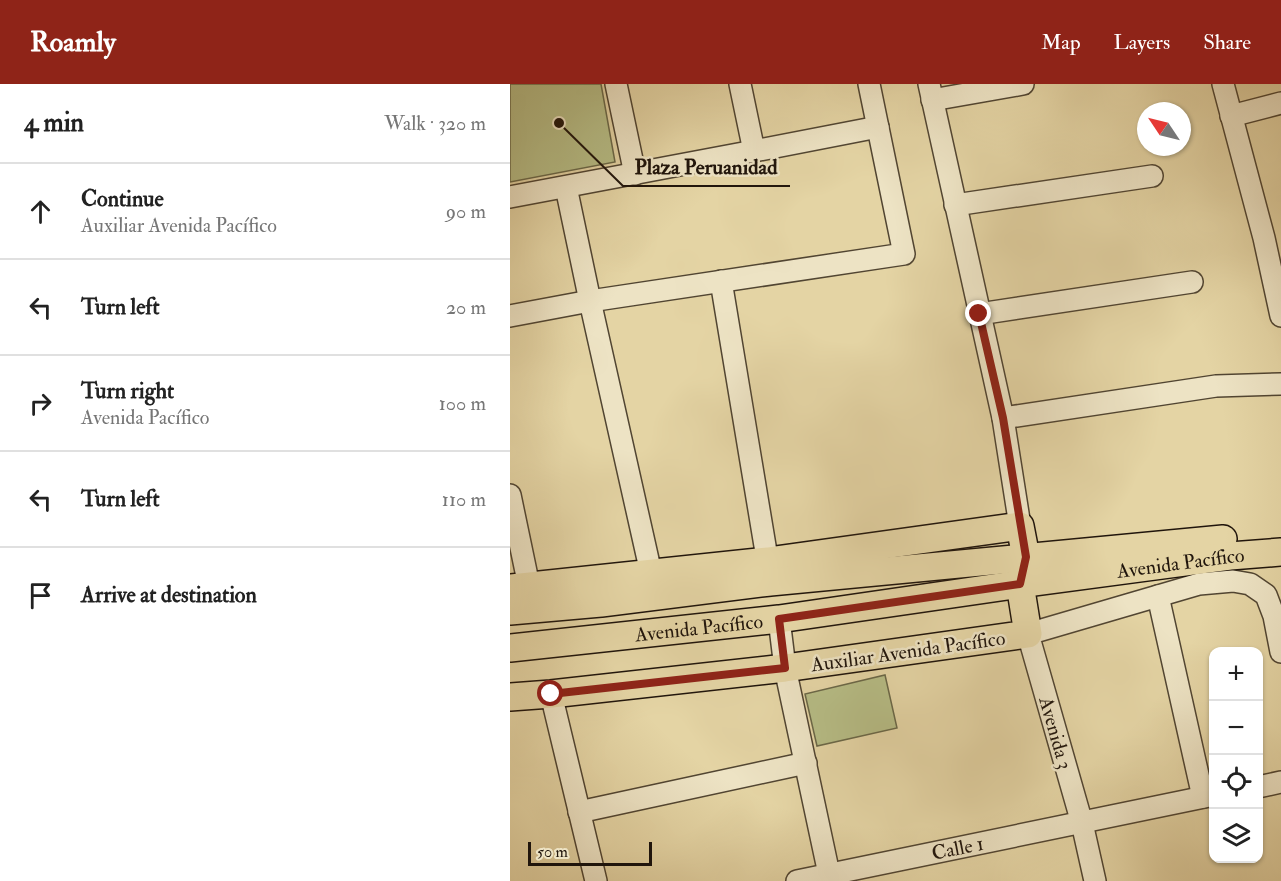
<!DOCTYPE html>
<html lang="en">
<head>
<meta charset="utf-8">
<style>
	:root { --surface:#fff; --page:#f2f2f2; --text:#222; --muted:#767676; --line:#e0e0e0; --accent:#8f2418 }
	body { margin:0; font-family:"IM FELL Double Pica",serif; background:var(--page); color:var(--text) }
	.controls { position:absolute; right:18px; bottom:18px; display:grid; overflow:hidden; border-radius:12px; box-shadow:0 2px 4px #0004 }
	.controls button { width:54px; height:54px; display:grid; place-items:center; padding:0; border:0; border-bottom:2px solid var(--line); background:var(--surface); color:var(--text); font:30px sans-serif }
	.compass { position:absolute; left:627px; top:18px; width:54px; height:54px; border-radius:50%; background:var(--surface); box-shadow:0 2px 4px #0004; rotate:305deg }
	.scale { position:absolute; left:18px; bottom:15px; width:124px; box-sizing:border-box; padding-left:6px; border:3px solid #20150c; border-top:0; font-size:16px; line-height:21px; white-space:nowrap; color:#20150c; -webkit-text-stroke:4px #ede3c4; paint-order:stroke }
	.stop { position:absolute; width:18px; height:18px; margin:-14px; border:4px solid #8f2418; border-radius:50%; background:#fff }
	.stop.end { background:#8f2418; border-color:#fff; box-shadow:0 2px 6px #0008 }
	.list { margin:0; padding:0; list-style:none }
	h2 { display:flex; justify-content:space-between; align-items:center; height:78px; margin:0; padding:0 24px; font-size:26px }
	h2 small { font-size:20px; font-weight:400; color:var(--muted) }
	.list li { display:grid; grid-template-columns:39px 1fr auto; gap:18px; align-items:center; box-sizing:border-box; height:96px; padding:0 24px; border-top:2px solid var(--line) }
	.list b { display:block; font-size:22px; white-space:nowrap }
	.list p { margin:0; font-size:20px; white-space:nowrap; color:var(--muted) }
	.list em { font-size:20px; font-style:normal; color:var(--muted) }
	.icon { flex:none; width:33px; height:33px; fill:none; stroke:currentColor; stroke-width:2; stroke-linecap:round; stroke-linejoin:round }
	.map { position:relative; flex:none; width:771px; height:797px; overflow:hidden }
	header { display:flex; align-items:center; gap:36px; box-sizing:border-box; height:84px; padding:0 30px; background:var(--accent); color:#fff }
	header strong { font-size:28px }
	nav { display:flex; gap:33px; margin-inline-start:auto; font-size:21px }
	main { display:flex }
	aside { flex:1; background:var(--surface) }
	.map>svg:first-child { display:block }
</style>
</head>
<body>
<header>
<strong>Roamly</strong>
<nav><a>Map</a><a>Layers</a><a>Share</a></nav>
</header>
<main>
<aside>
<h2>4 min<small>Walk · 320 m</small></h2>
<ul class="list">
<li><svg class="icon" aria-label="ahead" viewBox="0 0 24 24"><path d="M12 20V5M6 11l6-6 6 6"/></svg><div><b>Continue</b><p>Auxiliar Avenida Pacífico</p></div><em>90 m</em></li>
<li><svg class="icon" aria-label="left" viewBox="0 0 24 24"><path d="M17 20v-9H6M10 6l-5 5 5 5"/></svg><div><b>Turn left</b></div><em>20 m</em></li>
<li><svg class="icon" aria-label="right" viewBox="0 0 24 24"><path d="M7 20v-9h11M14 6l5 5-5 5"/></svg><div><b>Turn right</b><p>Avenida Pacífico</p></div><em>100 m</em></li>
<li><svg class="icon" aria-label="left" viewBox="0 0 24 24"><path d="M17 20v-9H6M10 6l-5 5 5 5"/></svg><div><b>Turn left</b></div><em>110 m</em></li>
<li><svg class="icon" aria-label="arrive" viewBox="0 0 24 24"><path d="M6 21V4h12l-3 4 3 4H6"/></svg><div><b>Arrive at destination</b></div></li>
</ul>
</aside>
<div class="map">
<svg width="771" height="797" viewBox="0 0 771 797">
	<rect width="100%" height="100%" fill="#e4d4a4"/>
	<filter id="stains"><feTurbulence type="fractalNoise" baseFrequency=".00333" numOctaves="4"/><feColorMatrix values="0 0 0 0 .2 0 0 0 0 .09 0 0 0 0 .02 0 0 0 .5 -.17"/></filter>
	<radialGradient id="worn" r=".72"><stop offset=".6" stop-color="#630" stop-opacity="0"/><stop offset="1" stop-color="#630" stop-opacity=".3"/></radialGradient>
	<g fill="#b6bc85" stroke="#6b6848" stroke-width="1.5">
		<polygon points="0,0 91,0 105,78 0,98"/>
		<polygon points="375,591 387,644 307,662 295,610"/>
	</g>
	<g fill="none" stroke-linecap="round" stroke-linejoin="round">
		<defs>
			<g id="minor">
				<polyline points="106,0 125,90"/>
				<polyline points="230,0 244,67"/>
				<polyline points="419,0 493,334 510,442"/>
				<polyline points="713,0 754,154 771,232"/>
				<polyline points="422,16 513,0"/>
				<polyline points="721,32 771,19"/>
				<polyline points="56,103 80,217 141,489"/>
				<polyline points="0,113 244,67 368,43"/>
				<polyline points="445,121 642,92"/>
				<polyline points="211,197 260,492"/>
				<polyline points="469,230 682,198"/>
				<polyline points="0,232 80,217 394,170 359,0"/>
				<polyline points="493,334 706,302 771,300"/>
				<polyline points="0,411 19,502"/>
				<polyline points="648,512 693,713"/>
				<polyline points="269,535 275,584 319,790"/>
				<polyline points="41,610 86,797"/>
				<polyline points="748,703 771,698"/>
				<polyline points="69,728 296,679"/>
				<path id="s1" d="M287,797L704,711"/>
				<polyline points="585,797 572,739 518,550 689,500 723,497 740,500 756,511 764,532 771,568"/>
			</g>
			<g id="major">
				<polyline points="0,504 258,477 510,442 516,473 510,500 518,550 275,584 41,610 0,613"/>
				<polyline points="0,527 91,519 260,498 713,455"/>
				<path id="s2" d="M0,564L269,535L510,500L720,472L771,468"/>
			</g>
		</defs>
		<use href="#minor" stroke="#514532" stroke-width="24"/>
		<use href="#major" stroke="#20150c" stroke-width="30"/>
		<use href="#minor" stroke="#ede3c4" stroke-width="21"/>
		<use href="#major" stroke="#e4d4a4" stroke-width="27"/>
	</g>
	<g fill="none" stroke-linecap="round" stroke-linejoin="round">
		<polyline stroke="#8f2418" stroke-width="8" points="41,610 275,584 269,535 510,500 516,473 493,334 469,230"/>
	</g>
	<g text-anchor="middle" stroke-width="5" stroke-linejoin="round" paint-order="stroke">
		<g font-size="20" fill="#20150c" stroke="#ede3c4">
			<text dy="7" stroke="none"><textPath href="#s2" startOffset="676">Avenida Pacífico</textPath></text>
			<text dy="7" stroke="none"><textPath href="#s2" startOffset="190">Avenida Pacífico</textPath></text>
			<text transform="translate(398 567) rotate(-8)" y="7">Auxiliar Avenida Pacífico</text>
			<text transform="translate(546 649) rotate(74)" y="7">Avenida 3</text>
			<text dy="7" stroke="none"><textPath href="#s1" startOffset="164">Calle 1</textPath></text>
		</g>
	</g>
	<path fill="none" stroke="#20150c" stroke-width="2" d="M49 39L113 102H280"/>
	<circle fill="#20150c" stroke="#ede3c4" stroke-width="2" cx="49" cy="39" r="6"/>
	<g font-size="21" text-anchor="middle" font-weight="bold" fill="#20150c" stroke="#ede3c4" stroke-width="5" stroke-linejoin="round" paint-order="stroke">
		<text x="196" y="90">Plaza Peruanidad</text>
	</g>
	<rect width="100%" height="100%" filter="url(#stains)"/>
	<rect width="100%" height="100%" fill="url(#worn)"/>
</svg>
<div class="controls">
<button>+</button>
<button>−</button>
<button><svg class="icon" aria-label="locate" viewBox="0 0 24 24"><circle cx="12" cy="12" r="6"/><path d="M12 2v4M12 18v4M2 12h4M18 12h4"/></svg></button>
<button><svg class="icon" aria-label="layers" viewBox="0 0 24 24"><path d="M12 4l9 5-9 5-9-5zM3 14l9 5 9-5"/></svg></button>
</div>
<svg class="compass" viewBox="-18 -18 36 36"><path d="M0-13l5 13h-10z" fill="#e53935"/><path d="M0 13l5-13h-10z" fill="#767676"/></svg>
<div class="scale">50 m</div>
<div class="stop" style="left:41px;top:610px"></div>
<div class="stop end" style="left:469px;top:230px"></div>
</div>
</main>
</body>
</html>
